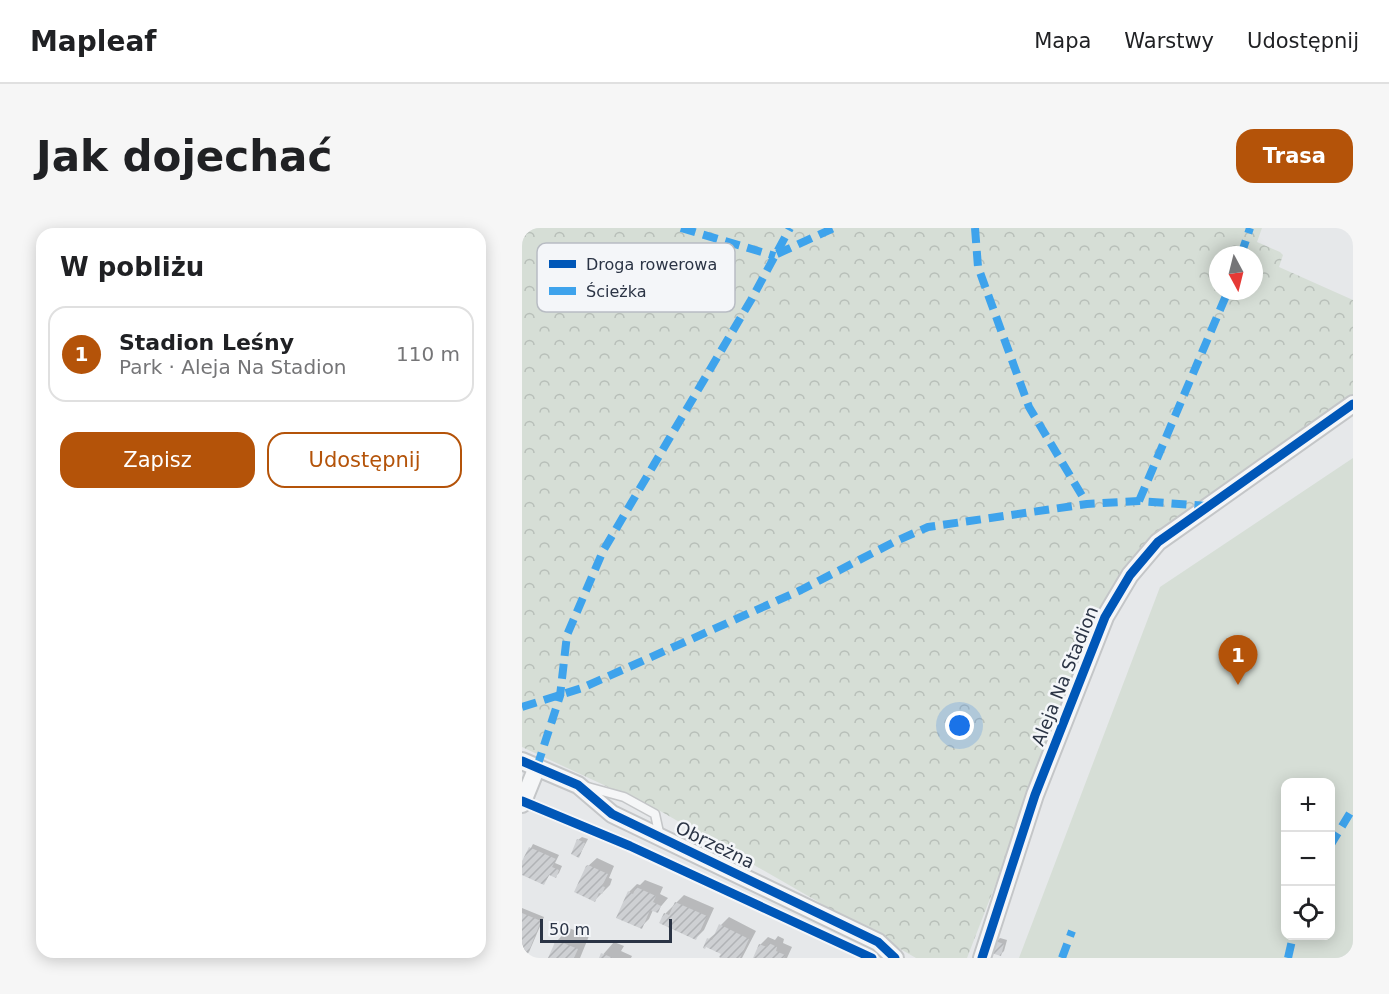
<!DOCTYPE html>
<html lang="pl">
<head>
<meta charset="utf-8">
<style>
	:root { --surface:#fff; --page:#f6f6f6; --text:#202124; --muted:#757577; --line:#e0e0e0; --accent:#b45309 }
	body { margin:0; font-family:"DejaVu Sans",sans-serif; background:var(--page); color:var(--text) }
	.controls { position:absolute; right:18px; bottom:18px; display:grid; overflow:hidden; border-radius:12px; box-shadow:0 3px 15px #0003 }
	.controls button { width:54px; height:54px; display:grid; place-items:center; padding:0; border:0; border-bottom:2px solid var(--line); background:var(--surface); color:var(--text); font:30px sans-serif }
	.compass { position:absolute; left:687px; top:18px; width:54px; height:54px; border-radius:50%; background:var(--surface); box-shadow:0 3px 15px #0003; rotate:173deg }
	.scale { position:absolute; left:18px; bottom:15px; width:132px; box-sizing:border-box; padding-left:6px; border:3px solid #2b3445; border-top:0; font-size:16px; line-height:21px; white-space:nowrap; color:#2b3445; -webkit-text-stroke:4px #f4f6f9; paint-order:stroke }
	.you { position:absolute; left:438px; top:498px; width:21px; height:21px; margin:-15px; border:4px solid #fff; border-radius:50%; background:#1a73e8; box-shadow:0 0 0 9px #1a73e833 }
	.badge { display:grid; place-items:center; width:39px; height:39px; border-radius:50%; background:var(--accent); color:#fff; font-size:20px; font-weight:700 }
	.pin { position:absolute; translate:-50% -50px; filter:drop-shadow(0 2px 3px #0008) }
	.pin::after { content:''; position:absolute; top:32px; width:21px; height:18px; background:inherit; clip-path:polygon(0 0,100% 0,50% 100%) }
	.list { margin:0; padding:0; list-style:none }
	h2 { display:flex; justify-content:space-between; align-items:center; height:78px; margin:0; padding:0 24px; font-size:26px }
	h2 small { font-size:20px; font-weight:400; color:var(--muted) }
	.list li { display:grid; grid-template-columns:39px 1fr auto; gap:18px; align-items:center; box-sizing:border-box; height:96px; margin:0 12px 12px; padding:0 12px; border:2px solid var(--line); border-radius:18px }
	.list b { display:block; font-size:22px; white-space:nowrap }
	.list p { margin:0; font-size:20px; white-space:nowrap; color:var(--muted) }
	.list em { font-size:20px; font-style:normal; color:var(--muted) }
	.actions { display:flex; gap:12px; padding:18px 24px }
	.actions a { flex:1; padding:14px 0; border:2px solid var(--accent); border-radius:18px; text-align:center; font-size:21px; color:var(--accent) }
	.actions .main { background:var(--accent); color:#fff }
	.icon { flex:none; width:33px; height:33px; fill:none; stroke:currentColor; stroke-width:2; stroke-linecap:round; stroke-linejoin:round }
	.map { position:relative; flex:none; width:831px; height:730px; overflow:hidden; border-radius:18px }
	header { display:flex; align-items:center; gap:36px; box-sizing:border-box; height:84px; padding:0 30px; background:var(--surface); border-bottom:2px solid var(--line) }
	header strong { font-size:28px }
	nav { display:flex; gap:33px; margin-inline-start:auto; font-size:21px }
	.intro { display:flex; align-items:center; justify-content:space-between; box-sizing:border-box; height:144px; padding:0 36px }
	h1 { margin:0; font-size:42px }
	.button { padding:15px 27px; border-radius:18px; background:var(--accent); color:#fff; font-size:21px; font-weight:700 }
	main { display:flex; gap:36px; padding:0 36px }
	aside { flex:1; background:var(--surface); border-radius:18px; box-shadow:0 3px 15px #0003 }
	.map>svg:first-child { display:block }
</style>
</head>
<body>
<header>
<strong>Mapleaf</strong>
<nav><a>Mapa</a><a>Warstwy</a><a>Udostępnij</a></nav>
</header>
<div class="intro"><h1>Jak dojechać</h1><a class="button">Trasa</a></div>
<main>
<aside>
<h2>W pobliżu<small></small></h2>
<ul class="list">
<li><span class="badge">1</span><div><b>Stadion Leśny</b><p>Park · Aleja Na Stadion</p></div><em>110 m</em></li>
</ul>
<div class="actions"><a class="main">Zapisz</a><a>Udostępnij</a></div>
</aside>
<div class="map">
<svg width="831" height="730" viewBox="0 0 831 730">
	<defs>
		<pattern id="forest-crowns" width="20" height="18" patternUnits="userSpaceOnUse" patternTransform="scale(1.5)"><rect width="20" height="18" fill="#d6ded6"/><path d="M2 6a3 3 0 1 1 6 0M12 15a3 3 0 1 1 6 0" fill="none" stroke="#b8bfb9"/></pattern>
		<pattern id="building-hatch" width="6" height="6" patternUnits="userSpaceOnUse" patternTransform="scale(1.5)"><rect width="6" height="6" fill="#ced0d3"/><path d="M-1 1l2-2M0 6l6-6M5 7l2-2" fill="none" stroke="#b1b3b6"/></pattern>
	</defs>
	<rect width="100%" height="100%" fill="#e6e8ea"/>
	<path fill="url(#forest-crowns)" fill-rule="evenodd" d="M0,0H740L735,14L758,24L761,27L757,39L831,72V170L631,308L609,332L585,368L445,730H394L140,584L0,519ZM696,27H732V63H696Z"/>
	<path fill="#d6ded6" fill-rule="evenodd" d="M831,230V730H497L638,359ZM764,554H808V708H764Z"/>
	<g fill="#0003">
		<polygon points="60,609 66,611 57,628 56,612"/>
		<polygon points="11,616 37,627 33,635 40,638 37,645 33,649 28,646 22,655 0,646 0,637"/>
		<polygon points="75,630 92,638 87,650 90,651 88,657 73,672 65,639"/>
		<polygon points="123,652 141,659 138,666 146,670 135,683 131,682 127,691 119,699 107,664 115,656 118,657"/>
		<polygon points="162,667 192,680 182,702 174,710 139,695 144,685"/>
		<polygon points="0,680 22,689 7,724 4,728 0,727"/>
		<polygon points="207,689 234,703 220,730 203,730 201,725 183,717 187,711 196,703 199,697"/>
		<polygon points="47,700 67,708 58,730 28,730 35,713"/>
		<polygon points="256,708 262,711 261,715 270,719 265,730 232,730 238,717 246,709 253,712"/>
		<polygon points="478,710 485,712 482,723 478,727 474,714"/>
		<polygon points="92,714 102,718 99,723 110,728 109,730 78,730"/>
	</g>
	<g fill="url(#building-hatch)">
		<polygon points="55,611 63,615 57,630 49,626"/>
		<polygon points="7,619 34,631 30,639 37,642 34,650 27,647 22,657 0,647 0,633"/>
		<polygon points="66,637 86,646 80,658 83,659 80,666 77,665 73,674 52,664 64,638"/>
		<polygon points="114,659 134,668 131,674 139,678 136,685 128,682 120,701 94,690 106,663 111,666"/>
		<polygon points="153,674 185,688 174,712 137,695 142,685 147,687"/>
		<polygon points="0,685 19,693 4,730 0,728"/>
		<polygon points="197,696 227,711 218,730 199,730 197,729 199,726 184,719 183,721 181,720 185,710 190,712"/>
		<polygon points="34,712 56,721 52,730 26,730"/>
		<polygon points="473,713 482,716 479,728 469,725"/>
		<polygon points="247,715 255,719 254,723 263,727 262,730 231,730 237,716 245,719"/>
		<polygon points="79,725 91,730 77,730"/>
	</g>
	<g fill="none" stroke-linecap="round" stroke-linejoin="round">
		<defs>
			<polyline id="lane" points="62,558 102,569 133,586 138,609"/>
			<g id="street">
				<polyline points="0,533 56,557 90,586 356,714 373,730"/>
				<polyline points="0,576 15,539"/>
				<polyline points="460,730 513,567 583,389 608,347 636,314 831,176"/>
			</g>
		</defs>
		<use href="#lane" stroke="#c4c6c8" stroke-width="11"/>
		<use href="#street" stroke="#c4c6c8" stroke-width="20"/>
		<use href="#lane" stroke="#f5f6f7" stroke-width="8"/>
		<use href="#street" stroke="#f5f6f7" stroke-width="16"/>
		<g stroke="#3ea3ec" stroke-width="8" stroke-dasharray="15 8" stroke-linecap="butt">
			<polyline points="159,0 253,28"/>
			<polyline points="453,0 456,39 507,179 565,276"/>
			<polyline points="255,26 312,0"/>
			<polyline points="719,27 728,0"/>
			<polyline points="617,273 706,63"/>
			<polyline points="0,479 60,460 279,362 374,313 406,299 565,276 617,273 685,278"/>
			<polyline points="15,539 38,468 45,407 81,323 229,72 268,0"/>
			<polyline points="808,618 831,580"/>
			<polyline points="540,730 550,703"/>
			<polyline points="766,730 771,708"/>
		</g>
		<defs>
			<g id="cycleway">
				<polyline points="0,533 56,557 90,586 356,714 373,730"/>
				<polyline points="0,573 108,618 350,730"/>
				<polyline points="460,730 513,567 583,389 608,347 636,314 831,176"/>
			</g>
		</defs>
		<use href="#cycleway" stroke="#f4f6f9" stroke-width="13"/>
		<use href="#cycleway" stroke="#0057b8" stroke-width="9"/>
	</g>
	<g text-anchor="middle" stroke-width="5" stroke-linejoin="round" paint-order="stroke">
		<g font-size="18" fill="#2b3445" stroke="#f4f6f9">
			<text transform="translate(543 448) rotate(-68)" y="6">Aleja Na Stadion</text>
			<text transform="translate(193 617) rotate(26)" y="6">Obrzeżna</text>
		</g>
	</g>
	<rect x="15" y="15" width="198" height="69" rx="9" fill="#f4f6f9" stroke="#b8bcc3" stroke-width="1.5"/>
	<rect x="27" y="32" width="27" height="8" fill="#0057b8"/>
	<rect x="27" y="59" width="27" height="8" fill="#3ea3ec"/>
	<g font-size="16" fill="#2b3445">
		<text x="64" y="42">Droga rowerowa</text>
		<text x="64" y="69">Ścieżka</text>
	</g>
</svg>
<div class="controls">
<button>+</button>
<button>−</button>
<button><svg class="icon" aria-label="locate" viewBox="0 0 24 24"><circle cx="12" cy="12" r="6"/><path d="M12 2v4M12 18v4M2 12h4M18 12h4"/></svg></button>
</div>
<svg class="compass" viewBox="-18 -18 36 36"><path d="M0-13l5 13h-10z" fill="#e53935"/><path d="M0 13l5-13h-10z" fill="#757577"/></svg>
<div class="scale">50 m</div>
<div class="you"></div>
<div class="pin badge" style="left:716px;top:457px">1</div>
</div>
</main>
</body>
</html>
